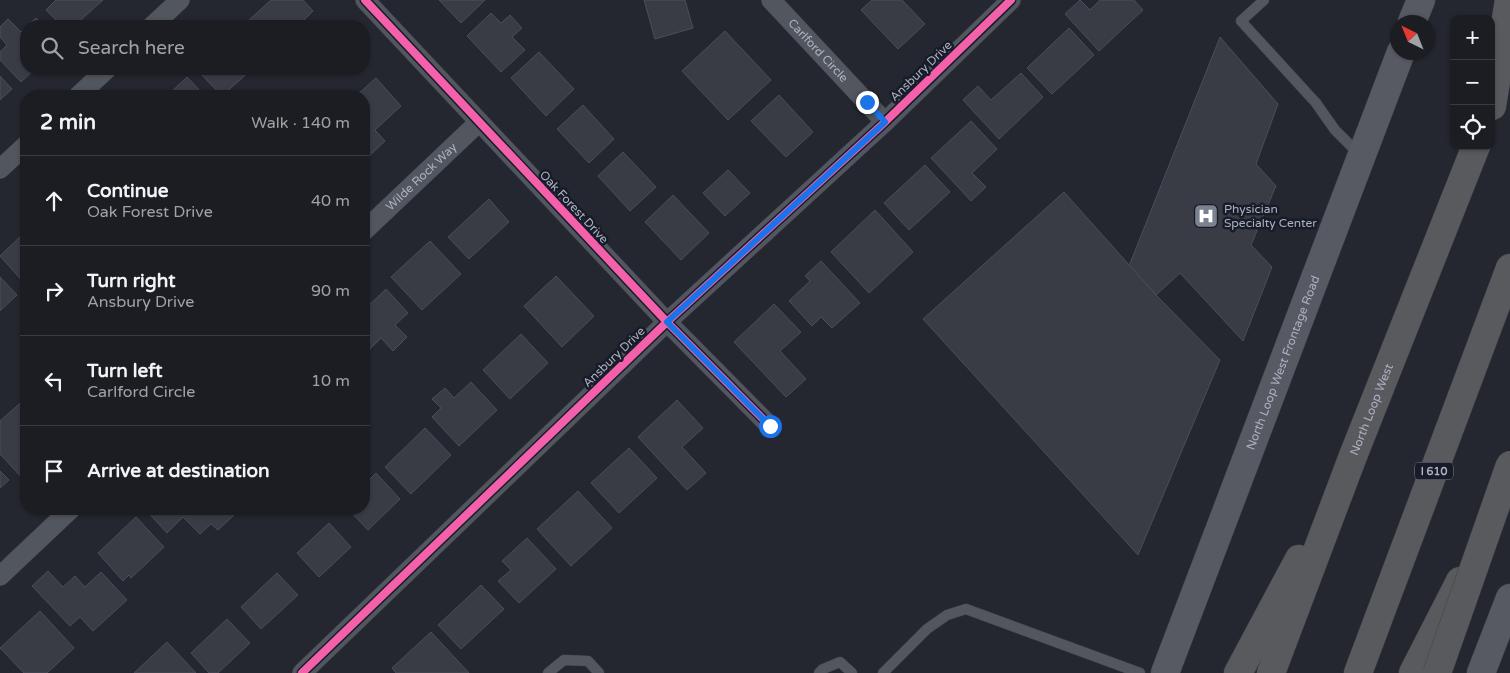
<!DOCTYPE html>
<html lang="en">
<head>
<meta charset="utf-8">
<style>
	:root { --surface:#1b1d23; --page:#24262b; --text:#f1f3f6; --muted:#a0a2a6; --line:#393b41 }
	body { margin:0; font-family:"Varela Round",sans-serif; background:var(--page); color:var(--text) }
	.controls { position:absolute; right:15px; top:15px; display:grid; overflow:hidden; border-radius:10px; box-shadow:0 1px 4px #0004 }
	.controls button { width:45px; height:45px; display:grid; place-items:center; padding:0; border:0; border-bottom:1px solid var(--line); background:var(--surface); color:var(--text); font:25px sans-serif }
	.compass { position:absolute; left:1390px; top:15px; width:45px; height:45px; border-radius:50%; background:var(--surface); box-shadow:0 1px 4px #0004; rotate:317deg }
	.stop { position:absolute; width:15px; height:15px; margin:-11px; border:4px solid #1a73e8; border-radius:50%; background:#fff }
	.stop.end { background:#1a73e8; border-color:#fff; box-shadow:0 1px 5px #0008 }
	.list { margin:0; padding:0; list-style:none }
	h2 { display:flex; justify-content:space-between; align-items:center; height:65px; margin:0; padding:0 20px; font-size:21px }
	h2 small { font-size:16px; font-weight:400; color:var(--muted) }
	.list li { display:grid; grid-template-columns:32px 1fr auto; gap:15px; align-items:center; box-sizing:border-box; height:90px; padding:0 20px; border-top:1px solid var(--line) }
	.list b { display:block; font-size:19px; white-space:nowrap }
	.list p { margin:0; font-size:16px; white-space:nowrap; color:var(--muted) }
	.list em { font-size:16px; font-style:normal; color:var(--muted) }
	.icon { flex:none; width:28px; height:28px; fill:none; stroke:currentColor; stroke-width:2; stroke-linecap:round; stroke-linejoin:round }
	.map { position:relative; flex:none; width:1510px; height:673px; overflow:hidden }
	.search { position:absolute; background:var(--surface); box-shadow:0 1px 4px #0004; left:20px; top:20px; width:350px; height:55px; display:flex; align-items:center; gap:12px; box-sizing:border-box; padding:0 18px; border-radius:20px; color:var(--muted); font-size:19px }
	.panel { position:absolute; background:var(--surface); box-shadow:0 1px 4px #0004; left:20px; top:90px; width:350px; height:425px; border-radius:20px }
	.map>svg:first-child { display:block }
</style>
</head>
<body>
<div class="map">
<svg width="1510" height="673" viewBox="0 0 1510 673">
	<rect width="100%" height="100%" fill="#24272f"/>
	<g fill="#393c45" stroke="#4b4e58">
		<polygon points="56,0 103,0 74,26 62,26 46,10"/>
		<polygon points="271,0 303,0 313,11 298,26 255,26 249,20"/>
		<polygon points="439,0 485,0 461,23"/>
		<polygon points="644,0 685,0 693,28 655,39"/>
		<polygon points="872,0 902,0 925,24 898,49 861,10"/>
		<polygon points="1080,0 1090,10 1100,0 1134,0 1143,10 1099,51 1065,14"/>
		<polygon points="491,13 501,23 510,15 522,28 512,37 525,50 501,72 467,36"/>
		<polygon points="36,18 44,26 27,26"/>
		<polygon points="8,19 21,32 26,27 26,69 35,69 21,82 0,60 0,52 7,45 0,37 0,27"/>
		<polygon points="1069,28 1094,55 1052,94 1027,68"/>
		<polygon points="725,31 771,80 728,120 682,71"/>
		<polygon points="1220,37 1278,104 1256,164 1276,186 1251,245 1272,267 1243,341 1180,273 1156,295 1129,266"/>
		<polygon points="539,52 574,89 546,116 511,78"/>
		<polygon points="202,69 252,69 222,96 199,72"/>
		<polygon points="1021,73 1043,97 999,139 963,100 978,86 991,100"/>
		<polygon points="0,76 12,89 0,100"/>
		<polygon points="187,77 205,96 167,96"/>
		<polygon points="376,78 401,106 375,130 385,141 367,158 364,155 364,96 356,96"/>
		<polygon points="779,95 813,132 786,157 751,121"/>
		<polygon points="583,105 614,139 589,163 557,129"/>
		<polygon points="971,121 997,149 972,173 986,187 971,201 931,158"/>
		<polygon points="623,152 656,187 630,211 598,176"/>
		<polygon points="925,165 950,192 909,230 884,203"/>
		<polygon points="728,170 750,193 725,216 703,193"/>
		<polygon points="1064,192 1156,295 1220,360 1138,555 923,319"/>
		<polygon points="673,195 709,233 681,260 645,222"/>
		<polygon points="489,199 509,222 469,259 448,237"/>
		<polygon points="875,210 913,252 869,293 831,252"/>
		<polygon points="26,231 26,285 0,256"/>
		<polygon points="430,241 461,274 422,310 391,277"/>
		<polygon points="821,261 860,303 832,328 821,317 812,326 789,301 810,281 805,276"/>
		<polygon points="556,276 594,316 562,347 524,306"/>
		<polygon points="0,277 17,295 0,311"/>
		<polygon points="386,289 408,313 395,325 407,337 393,351 381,338 368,351 364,346 364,310"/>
		<polygon points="774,304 801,332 780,351 806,379 786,397 734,342"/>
		<polygon points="521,334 548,363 510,399 483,370"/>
		<polygon points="471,382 497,410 459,446 432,417 441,408 432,399 445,388 454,398"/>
		<polygon points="26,398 26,482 0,454 0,421"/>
		<polygon points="677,400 703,428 682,447 706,473 687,490 638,437"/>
		<polygon points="425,428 451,455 411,494 385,467"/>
		<polygon points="629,448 657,478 619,513 591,483"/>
		<polygon points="0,471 9,480 0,488"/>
		<polygon points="376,473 400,499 368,530 348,509 364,509 364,485"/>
		<polygon points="578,491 612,528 571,566 537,529"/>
		<polygon points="145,509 228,509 234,515 218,530 211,524 200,534 183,517 167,533"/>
		<polygon points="136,517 164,547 131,578 129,575 123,581 98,553"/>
		<polygon points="329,523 351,547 319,577 297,553"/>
		<polygon points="527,538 556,569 519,603 498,581 511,570 502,561"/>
		<polygon points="48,571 63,587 75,576 85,587 101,572 127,600 93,631 80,617 70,626 32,586"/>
		<polygon points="277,573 298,595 261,629 241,607"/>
		<polygon points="481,585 504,609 461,649 438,625"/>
		<polygon points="40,611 74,648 47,673 24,673 0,648"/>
		<polygon points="227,619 250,643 218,673 209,673 191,653"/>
		<polygon points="431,632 469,673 396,673 392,668"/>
		<polygon points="167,642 196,673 134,673"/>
	</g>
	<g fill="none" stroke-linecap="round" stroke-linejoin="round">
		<defs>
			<g id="lane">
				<polyline points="1264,0 1241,21 1316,103 1335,130 1359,154"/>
				<polyline points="548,673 564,660 588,661 599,673"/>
				<polyline points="819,673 823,669 840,662 852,673"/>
				<polyline points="883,673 927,629 947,615 966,609 1140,673"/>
			</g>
			<g id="street">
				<polyline points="365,0 667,322 770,426"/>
				<path id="s1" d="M771,0L885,122"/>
				<polyline points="152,26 180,0"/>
				<polyline points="78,96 107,69"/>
				<polyline points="0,169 26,145"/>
				<path id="s2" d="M364,231L479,122"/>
				<polyline points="0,576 71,509"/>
				<polyline points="302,673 667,322 885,122 1011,0"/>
			</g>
			<g id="secondary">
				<polyline points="1412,22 1421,0"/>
				<path id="s3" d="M1165,673L1401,52"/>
				<polyline points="1481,673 1510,598"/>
			</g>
			<g id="highway">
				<polyline points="1492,106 1509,0"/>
				<polyline points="1238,673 1299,559"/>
				<path id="s4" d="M1271,673L1353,456L1476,146"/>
				<polyline points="1358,673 1510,268"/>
				<polyline points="1413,673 1460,581"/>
			</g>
		</defs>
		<use href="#lane" stroke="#3f4249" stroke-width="11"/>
		<use href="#street" stroke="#3f4249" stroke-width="20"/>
		<use href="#secondary" stroke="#40444c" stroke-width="29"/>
		<use href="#highway" stroke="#40434b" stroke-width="29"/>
		<use href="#lane" stroke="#52565e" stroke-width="10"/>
		<use href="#street" stroke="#52565e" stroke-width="19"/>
		<use href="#secondary" stroke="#575a63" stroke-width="28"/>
		<use href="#highway" stroke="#585a5e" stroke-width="28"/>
		<defs>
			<polyline id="highway-bridge" points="1437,673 1510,465"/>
		</defs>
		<use href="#highway-bridge" stroke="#40434b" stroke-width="29" stroke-linecap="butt"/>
		<use href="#highway-bridge" stroke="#585a5e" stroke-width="28"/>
		<defs>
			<g id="cycleway">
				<polyline points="365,0 667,322 770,426"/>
				<polyline points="302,673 667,322 885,122 1011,0"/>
			</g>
		</defs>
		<use href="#cycleway" stroke="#181c29" stroke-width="11"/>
		<use href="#cycleway" stroke="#f560ab" stroke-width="8"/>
	</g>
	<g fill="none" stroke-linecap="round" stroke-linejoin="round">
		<polyline stroke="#1a73e8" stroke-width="6" points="770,426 667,322 885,122 867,102"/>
	</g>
	<defs>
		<symbol id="hospital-square" viewBox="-11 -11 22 22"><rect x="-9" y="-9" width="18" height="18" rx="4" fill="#7c818f" stroke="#181c29"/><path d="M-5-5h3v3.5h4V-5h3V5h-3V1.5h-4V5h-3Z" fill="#fff"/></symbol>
	</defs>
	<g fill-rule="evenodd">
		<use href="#hospital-square" x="1192" y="202" width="28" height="28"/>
	</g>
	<g text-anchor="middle" stroke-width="5" stroke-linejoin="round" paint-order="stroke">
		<rect fill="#181c29" stroke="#7f8494" stroke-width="1" x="1415" y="462.5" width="38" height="17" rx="4"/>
		<g font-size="11" font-weight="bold" fill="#abb1c2">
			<text x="1434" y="475">I 610</text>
		</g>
		<g font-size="12" fill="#abb1c2" stroke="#181c29">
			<text dy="4" stroke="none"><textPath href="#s1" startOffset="69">Carlford Circle</textPath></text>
			<text transform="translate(921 71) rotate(-44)" y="4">Ansbury Drive</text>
			<text dy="4" stroke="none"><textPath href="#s2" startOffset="79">Wilde Rock Way</textPath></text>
			<text transform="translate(574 207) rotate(47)" y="4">Oak Forest Drive</text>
			<text transform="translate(614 357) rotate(-44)" y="4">Ansbury Drive</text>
			<text dy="4" stroke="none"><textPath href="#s3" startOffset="332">North Loop West Frontage Road</textPath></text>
			<text dy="4" stroke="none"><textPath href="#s4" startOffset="282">North Loop West</textPath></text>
		</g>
		<g font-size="12" fill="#abb1c2" stroke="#181c29" text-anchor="start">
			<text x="1224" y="213">Physician<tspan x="1224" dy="14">Specialty Center</tspan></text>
		</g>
	</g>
</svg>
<div class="controls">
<button>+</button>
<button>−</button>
<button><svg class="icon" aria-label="locate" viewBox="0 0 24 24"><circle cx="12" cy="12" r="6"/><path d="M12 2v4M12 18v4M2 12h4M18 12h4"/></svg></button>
</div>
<svg class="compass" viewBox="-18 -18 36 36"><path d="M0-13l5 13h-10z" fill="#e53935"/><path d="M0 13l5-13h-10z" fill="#a0a2a6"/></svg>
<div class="stop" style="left:770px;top:426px"></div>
<div class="stop end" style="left:867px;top:102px"></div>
<div class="search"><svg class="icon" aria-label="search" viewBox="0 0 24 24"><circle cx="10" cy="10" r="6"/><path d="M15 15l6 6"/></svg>Search here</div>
<section class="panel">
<h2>2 min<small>Walk · 140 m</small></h2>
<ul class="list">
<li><svg class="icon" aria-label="ahead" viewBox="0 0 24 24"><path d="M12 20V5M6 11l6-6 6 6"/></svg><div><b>Continue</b><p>Oak Forest Drive</p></div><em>40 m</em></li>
<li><svg class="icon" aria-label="right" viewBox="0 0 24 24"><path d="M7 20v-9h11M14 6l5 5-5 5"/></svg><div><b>Turn right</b><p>Ansbury Drive</p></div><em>90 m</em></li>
<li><svg class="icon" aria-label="left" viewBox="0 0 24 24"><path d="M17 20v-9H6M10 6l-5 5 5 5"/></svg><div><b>Turn left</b><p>Carlford Circle</p></div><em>10 m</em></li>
<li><svg class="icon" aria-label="arrive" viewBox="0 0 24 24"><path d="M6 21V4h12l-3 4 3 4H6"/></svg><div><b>Arrive at destination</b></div></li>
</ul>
</section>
</div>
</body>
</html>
